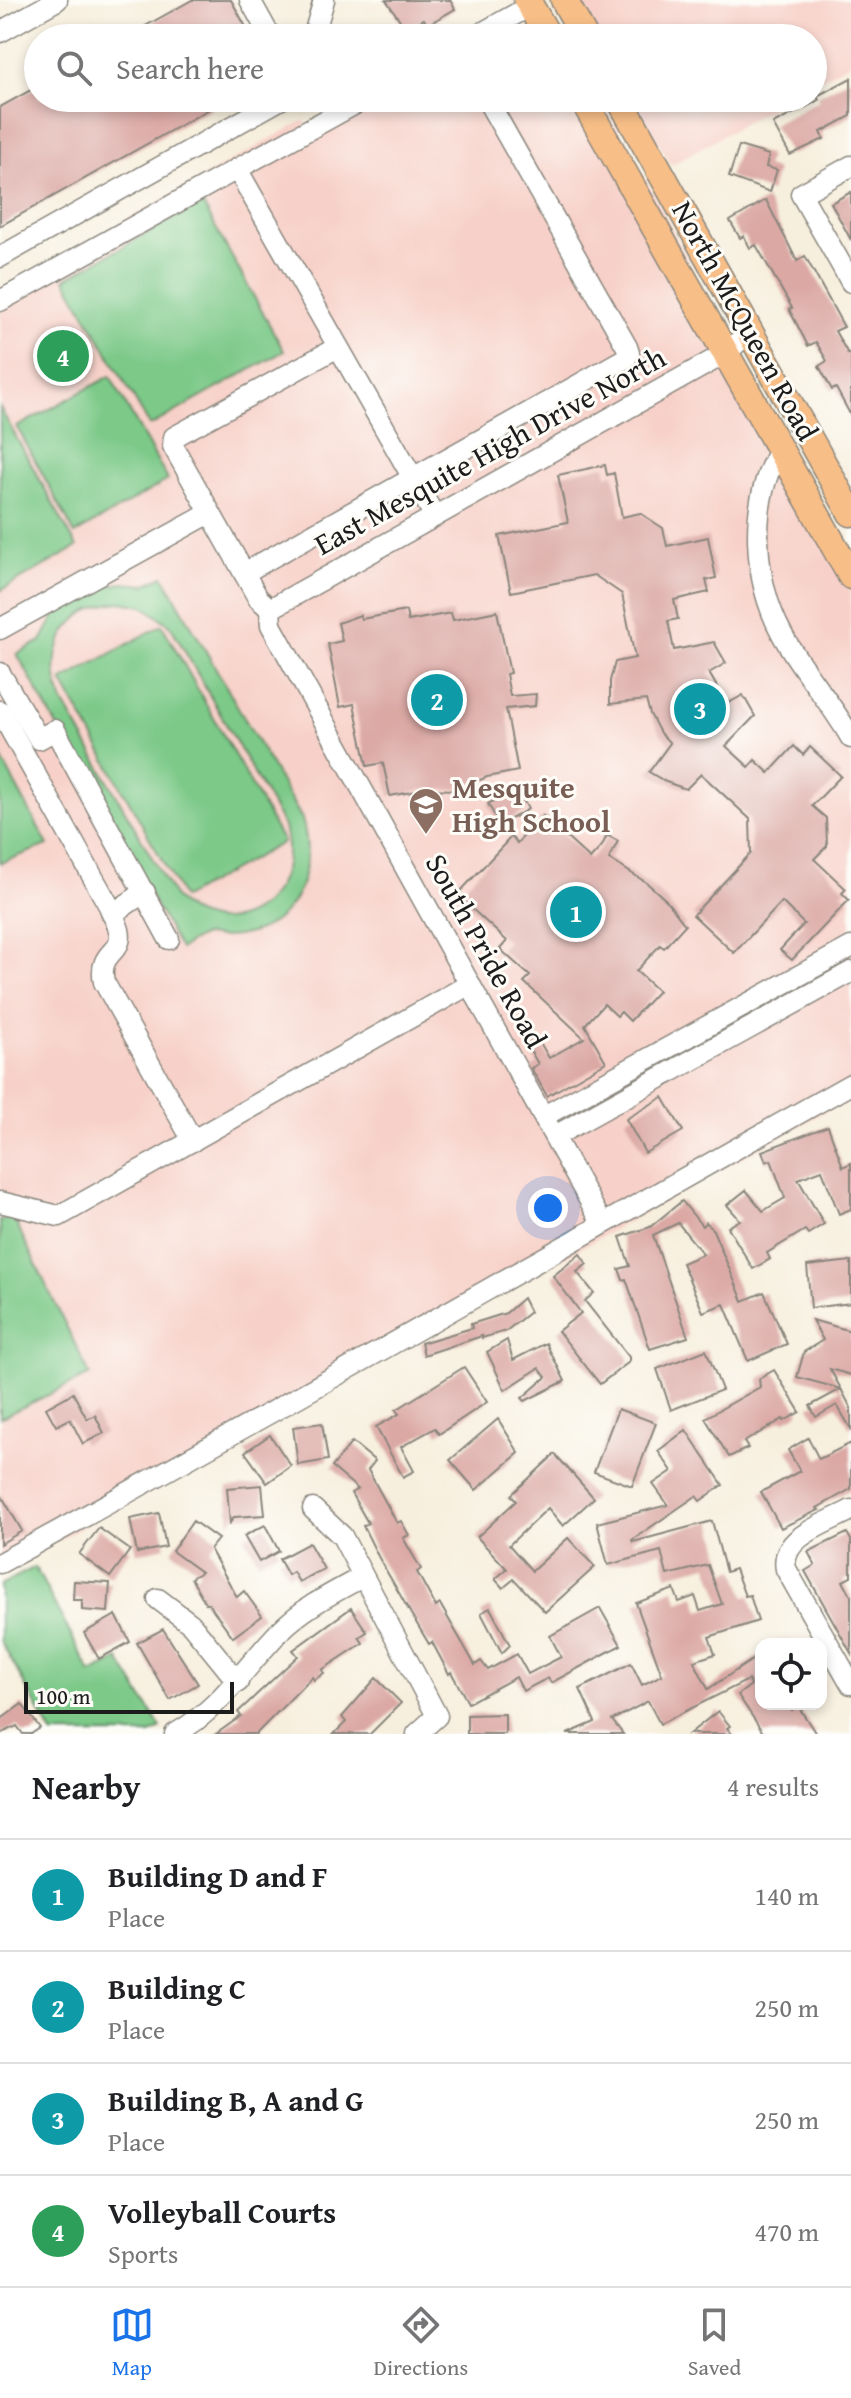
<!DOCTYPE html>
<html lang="en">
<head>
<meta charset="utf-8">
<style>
	:root { --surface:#fff; --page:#f6f6f6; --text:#202124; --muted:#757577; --line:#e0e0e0; --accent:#1a73e8 }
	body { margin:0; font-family:"Gentium Book Plus",serif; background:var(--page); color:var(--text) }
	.controls { position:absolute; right:24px; bottom:24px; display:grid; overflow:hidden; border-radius:16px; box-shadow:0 4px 12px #0003 }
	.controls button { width:72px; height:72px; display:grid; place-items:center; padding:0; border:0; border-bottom:2px solid var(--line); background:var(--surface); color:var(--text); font:40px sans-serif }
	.scale { position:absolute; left:24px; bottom:20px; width:210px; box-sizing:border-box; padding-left:8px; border:4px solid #1c1c1c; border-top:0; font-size:22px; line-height:28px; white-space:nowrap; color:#1c1c1c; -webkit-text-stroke:6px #fdfcf7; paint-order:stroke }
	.you { position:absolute; left:548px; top:1208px; width:28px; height:28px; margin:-20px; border:6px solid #fff; border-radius:50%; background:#1a73e8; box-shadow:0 0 0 12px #1a73e833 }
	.badge { display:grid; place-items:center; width:52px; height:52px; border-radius:50%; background:var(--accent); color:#fff; font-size:26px; font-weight:700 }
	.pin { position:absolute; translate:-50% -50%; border:4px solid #fff; box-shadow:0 2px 8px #0006 }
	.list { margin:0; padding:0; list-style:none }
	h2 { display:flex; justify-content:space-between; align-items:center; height:104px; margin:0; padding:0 32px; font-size:34px }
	h2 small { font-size:26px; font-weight:400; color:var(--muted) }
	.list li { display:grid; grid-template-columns:52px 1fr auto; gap:24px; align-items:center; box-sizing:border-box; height:112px; padding:0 32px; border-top:2px solid var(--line) }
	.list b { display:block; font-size:30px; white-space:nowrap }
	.list p { margin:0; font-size:26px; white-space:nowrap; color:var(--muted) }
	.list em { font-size:26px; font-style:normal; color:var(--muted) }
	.icon { flex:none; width:44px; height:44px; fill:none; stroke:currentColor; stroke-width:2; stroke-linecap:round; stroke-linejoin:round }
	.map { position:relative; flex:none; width:851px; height:1734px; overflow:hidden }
	.search { position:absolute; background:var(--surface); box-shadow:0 4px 12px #0003; left:24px; right:24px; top:24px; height:88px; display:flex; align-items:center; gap:20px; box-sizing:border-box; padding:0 28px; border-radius:44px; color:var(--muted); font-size:30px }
	.sheet { height:552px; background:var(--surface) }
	nav { display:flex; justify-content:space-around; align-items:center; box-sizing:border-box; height:112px; border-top:2px solid var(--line); background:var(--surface); font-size:22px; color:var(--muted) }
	nav a { display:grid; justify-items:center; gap:4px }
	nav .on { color:var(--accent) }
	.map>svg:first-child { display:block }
</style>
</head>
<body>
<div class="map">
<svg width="851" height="1734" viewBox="0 0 851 1734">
	<rect width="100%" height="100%" fill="#fdfcf7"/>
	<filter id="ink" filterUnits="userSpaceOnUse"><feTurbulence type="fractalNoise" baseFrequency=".0125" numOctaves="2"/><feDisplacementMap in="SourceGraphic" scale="16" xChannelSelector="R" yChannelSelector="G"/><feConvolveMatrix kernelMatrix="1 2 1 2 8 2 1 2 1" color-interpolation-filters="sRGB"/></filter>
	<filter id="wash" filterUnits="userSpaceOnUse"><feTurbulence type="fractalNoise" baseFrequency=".006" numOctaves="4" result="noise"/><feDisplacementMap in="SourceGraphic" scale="32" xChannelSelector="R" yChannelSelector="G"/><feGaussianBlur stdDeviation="1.8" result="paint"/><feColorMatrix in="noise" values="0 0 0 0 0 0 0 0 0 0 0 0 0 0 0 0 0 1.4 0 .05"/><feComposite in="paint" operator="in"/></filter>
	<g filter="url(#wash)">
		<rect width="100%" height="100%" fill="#f7efde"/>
		<g fill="#f7d1c9">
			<polygon points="577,0 851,0 851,62 813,84 813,38 599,38"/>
			<polygon points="383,98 601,98 649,185 851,575 851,1097 0,1573 0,291 304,120 314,138"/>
			<polygon points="633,98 788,98 671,165"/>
		</g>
		<g fill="#7bc988" stroke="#4c7252" stroke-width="2" fill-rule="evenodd">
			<polygon points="202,203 284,351 150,426 65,279"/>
			<polygon points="110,376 168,480 75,534 17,427"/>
			<polygon points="0,408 77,547 0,591"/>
			<path d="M163,576L302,819C315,865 301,917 251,933C241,936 230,937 220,937C213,937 207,934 202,936C194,939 187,945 180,949L17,654L41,641L54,617L74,598L90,589L123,583L145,585ZM120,602L143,606L170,625L284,827C304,901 225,951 175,898L62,700C43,651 66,608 120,602Z"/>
			<polygon points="162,625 283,842 183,898 62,681"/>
			<polygon points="0,756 48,845 0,863"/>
			<polygon points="12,1215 90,1375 0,1418 0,1221"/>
			<polygon points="35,1567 91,1673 119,1659 161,1728 150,1734 52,1734 0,1640 0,1585"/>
		</g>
		<g id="blocks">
			<g fill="#dba8a4">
				<polygon points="192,0 231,0 252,38 124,38"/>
				<polygon points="386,0 450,0 455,9 427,25 424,19 406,29"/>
				<polygon points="851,78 851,116 821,132 824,139 790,155 773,124 819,100 817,96"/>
				<polygon points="38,86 38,98 229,98 0,226 0,107"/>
				<polygon points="739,146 769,155 766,167 777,170 770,192 729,177"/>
				<polygon points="851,192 851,240 831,203"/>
				<polygon points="766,200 797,261 805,256 844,327 835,331 848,354 851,352 851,416 836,388 832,390 819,366 827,361 816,342 808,346 789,309 792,308 756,245 750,248 744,236 740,238 730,221"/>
				<polygon points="605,465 607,475 614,473 622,517 640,513 663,528 667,546 708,537 716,578 706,580 709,592 674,600 678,619 668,621 674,650 714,642 726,663 709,673 727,704 743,695 755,716 726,746 749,767 755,760 769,773 794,746 803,755 810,747 841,776 812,806 826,818 827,846 814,859 846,889 842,893 849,900 792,960 780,950 804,924 782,902 734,953 693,915 751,853 750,819 701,774 686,789 666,782 649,772 670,743 660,733 650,714 646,700 610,704 610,681 615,662 635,658 622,594 594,575 511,592 499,536 568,522 558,475"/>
				<polygon points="406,611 408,621 451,613 453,620 497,611 510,673 506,674 510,696 536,694 535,706 506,709 518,771 487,777 456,790 427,789 390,796 383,763 367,766 354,704 340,707 328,644 342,641 338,623 360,615 361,619"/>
				<polygon points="517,788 528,809 500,825 488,804"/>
				<polygon points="543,816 590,859 602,846 607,835 618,841 609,859 647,883 665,899 685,925 664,948 660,945 636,971 658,991 630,1021 621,1012 617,1016 604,1004 585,1025 606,1062 547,1096 531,1068 538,1064 527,1045 538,1039 549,1058 584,1038 524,982 530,976 500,949 507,941 457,895 511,837 517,843"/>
				<polygon points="663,1097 683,1131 645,1153 626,1119"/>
				<polygon points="828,1126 843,1167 851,1163 851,1209 839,1214 822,1170 798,1179 824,1224 808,1234 805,1230 767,1253 770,1259 753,1269 728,1227 740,1220 727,1205 746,1190 763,1211 785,1198 771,1160 766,1162 762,1151"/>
				<polygon points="682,1201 702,1226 706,1222 713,1230 743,1301 764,1292 787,1344 748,1361 724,1304 703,1312 682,1263 703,1254 678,1223 653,1235 688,1337 650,1349 626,1279 623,1280 619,1269 630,1266 620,1237 650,1227"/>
				<polygon points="580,1254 587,1264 577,1272 594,1293 585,1301 629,1357 629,1362 600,1384 558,1331 581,1313 553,1276"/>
				<polygon points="851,1261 851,1303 811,1308 807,1266"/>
				<polygon points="523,1298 530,1312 506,1331 482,1338 482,1336 424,1355 421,1343 472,1328 471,1324 506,1313"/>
				<polygon points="812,1320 851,1331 851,1375 830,1369 841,1389 797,1377 804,1352 823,1340"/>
				<polygon points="507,1340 513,1360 546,1343 565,1381 525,1401 522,1398 546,1377 539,1368 505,1390 487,1352"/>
				<polygon points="706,1350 722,1390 671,1410 657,1369"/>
				<polygon points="464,1367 487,1402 439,1434 435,1428 401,1447 414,1471 403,1477 376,1427 399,1414 396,1410"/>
				<polygon points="774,1370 800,1412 784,1421 783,1419 744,1442 748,1448 729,1457 705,1418 760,1387 759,1379"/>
				<polygon points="841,1389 851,1408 851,1429 837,1405 816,1417 810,1406"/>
				<polygon points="73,1393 87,1419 95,1415 104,1433 83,1444 70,1419 56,1426 46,1408"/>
				<polygon points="618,1409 656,1423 632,1486 594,1472"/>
				<polygon points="498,1419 519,1453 476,1490 450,1460"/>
				<polygon points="322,1423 328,1460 298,1465 293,1427"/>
				<polygon points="686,1430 723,1485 700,1501 696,1496 632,1540 633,1542 712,1521 726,1572 735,1569 745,1596 750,1595 758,1621 709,1637 715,1654 694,1661 708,1689 761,1654 761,1704 788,1704 792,1710 798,1706 816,1734 764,1734 738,1695 751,1685 748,1680 660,1724 648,1701 612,1720 623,1734 567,1734 595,1722 580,1689 631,1663 642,1685 662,1675 636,1603 674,1589 679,1602 695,1596 700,1611 722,1604 708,1565 667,1575 661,1551 608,1565 597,1523 668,1505 653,1484 672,1471 658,1451"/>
				<polygon points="270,1435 291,1466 267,1483 245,1452"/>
				<polygon points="808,1438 819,1459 851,1443 851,1489 817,1508 819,1510 781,1528 761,1492 800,1471 788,1450"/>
				<polygon points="352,1442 375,1461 368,1470 397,1523 401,1521 409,1535 403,1538 421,1569 417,1572 436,1607 440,1604 475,1665 481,1661 488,1670 517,1654 528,1674 561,1657 550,1636 600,1608 621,1645 551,1683 548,1678 523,1691 516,1677 468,1703 451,1672 449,1674 432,1642 429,1644 411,1614 379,1558 363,1526 368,1523 351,1493 358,1489 332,1467"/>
				<polygon points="555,1454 594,1498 563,1526 548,1508 509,1545 532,1571 568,1538 595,1567 545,1612 514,1579 503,1588 495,1579 507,1569 477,1537 516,1501 511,1495"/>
				<polygon points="262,1485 265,1515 234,1517 230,1523 227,1488"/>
				<polygon points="0,1493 22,1531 0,1544"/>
				<polygon points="159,1513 166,1547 137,1553 130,1519"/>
				<polygon points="193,1521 218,1539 210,1549 237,1597 244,1591 262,1616 233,1637 208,1603 206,1604 191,1578 201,1572 172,1551"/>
				<polygon points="265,1525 279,1551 259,1562 244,1536"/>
				<polygon points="99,1528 130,1550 110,1577 79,1554"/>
				<polygon points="847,1533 851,1540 851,1577 843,1581 851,1596 851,1653 805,1571 815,1565 808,1552"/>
				<polygon points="309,1543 324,1569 299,1582 293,1572 288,1575 279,1559"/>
				<polygon points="74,1581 110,1583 108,1612 82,1610 82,1600 73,1600"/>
				<polygon points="351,1608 367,1632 359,1637 363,1643 322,1670 324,1673 314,1680 312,1677 256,1734 216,1734 241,1716 238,1712 298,1656 293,1650"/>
				<polygon points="490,1608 510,1645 502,1653 481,1613"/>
				<polygon points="116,1615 130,1642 99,1659 84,1633"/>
				<polygon points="163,1629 198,1684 170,1700 137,1643"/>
				<polygon points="376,1678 401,1703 370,1734 334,1734 346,1722 342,1717"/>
				<polygon points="22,1704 40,1728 31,1734 23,1734 17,1726 0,1734 0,1720"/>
				<polygon points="718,1711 730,1726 727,1728 732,1734 689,1734"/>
				<polygon points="505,1714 505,1734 467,1734 467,1715"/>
			</g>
		</g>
	</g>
	<g filter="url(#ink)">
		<use href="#blocks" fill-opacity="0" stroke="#8a867d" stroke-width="2"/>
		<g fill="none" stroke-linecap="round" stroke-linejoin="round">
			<defs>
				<g id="minor">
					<polyline points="250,0 271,38"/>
					<polyline points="0,32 57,0"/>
					<polyline points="313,38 324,0"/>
					<polyline points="473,38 530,6"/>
					<polyline points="366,98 237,169 434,515"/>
					<polyline points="851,166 801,194 851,282"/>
					<polyline points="0,257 283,98"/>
					<polyline points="0,301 237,169"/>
					<path d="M780,449C748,502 753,580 782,634C802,671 831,702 851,738"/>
					<polyline points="244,573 626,358 629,353 627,347 486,98"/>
					<polyline points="270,609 258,598 173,446 174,437 338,347"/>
					<polyline points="0,629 210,513"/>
					<polyline points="0,673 39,739 55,730 169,939"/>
					<path d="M0,711L109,906C112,914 117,922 119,930C125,954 97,950 104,982L193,1141"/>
					<polyline points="112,914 145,892"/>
					<polyline points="544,1116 851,947"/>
					<polyline points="555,1136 851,972"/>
					<polyline points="0,1202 59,1216 470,984"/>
					<polyline points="602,1223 271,625 270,609 726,353 749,332"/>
					<polyline points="313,1509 342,1536 437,1716 417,1734"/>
					<path d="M851,1510C828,1523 779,1537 786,1569L851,1684"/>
					<path d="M0,1563C286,1407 567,1243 851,1084"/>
					<polyline points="158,1599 191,1624 238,1682"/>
					<path d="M175,1734C220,1709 245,1667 280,1631C304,1607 333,1593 362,1577"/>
				</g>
				<g id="major">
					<polyline points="527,0 549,38"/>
					<polyline points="564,0 585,38"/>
					<polyline points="582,98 851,576"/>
					<polyline points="619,98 851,513"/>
				</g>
			</defs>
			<use href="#minor" stroke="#8a867d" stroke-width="23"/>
			<use href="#major" stroke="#8a867d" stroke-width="29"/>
			<use href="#minor" stroke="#fff" stroke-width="20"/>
			<use href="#major" stroke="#f7be87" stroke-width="26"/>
		</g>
	</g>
	<defs>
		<symbol id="school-pin" viewBox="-11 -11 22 30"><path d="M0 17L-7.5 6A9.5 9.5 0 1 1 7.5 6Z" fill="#8d6e63" stroke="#fdfcf7"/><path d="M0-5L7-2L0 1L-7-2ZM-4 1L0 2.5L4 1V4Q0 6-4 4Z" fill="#fff"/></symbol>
	</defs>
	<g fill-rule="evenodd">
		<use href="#school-pin" x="406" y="785" width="40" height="54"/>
	</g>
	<g text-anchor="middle" stroke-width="6" stroke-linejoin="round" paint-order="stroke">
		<g font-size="30" fill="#1c1c1c" stroke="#fdfcf7">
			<text transform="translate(745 321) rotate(61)" y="10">North McQueen Road</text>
			<text transform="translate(490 451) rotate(-29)" y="10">East Mesquite High Drive North</text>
			<text transform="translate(486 951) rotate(61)" y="10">South Pride Road</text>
		</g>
		<g font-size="30" font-weight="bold" fill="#785e54" stroke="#fdfcf7" text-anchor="start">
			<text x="452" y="798">Mesquite<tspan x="452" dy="34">High School</tspan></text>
		</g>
	</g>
</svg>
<div class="controls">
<button><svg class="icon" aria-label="locate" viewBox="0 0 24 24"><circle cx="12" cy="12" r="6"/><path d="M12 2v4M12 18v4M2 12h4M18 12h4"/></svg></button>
</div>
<div class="scale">100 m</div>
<div class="you"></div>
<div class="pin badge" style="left:576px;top:912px;background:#0f9aa8">1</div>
<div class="pin badge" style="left:437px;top:700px;background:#0f9aa8">2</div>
<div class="pin badge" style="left:700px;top:709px;background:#0f9aa8">3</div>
<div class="pin badge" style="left:63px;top:356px;background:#2e9e5b">4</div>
<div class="search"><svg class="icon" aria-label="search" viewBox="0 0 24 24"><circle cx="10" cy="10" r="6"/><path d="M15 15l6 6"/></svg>Search here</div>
</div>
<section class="sheet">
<h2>Nearby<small>4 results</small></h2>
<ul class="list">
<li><span class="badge" style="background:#0f9aa8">1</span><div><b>Building D and F</b><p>Place</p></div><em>140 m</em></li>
<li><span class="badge" style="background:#0f9aa8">2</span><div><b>Building C</b><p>Place</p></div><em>250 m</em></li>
<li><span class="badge" style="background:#0f9aa8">3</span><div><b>Building B, A and G</b><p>Place</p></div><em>250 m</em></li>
<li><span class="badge" style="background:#2e9e5b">4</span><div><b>Volleyball Courts</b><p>Sports</p></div><em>470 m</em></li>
</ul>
</section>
<nav>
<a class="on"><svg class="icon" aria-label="map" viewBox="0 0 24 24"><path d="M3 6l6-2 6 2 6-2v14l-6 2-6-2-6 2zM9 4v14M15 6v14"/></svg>Map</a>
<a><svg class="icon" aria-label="directions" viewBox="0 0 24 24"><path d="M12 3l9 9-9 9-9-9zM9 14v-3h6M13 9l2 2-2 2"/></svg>Directions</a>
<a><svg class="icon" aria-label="saved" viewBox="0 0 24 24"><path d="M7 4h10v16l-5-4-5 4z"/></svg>Saved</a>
</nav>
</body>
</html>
